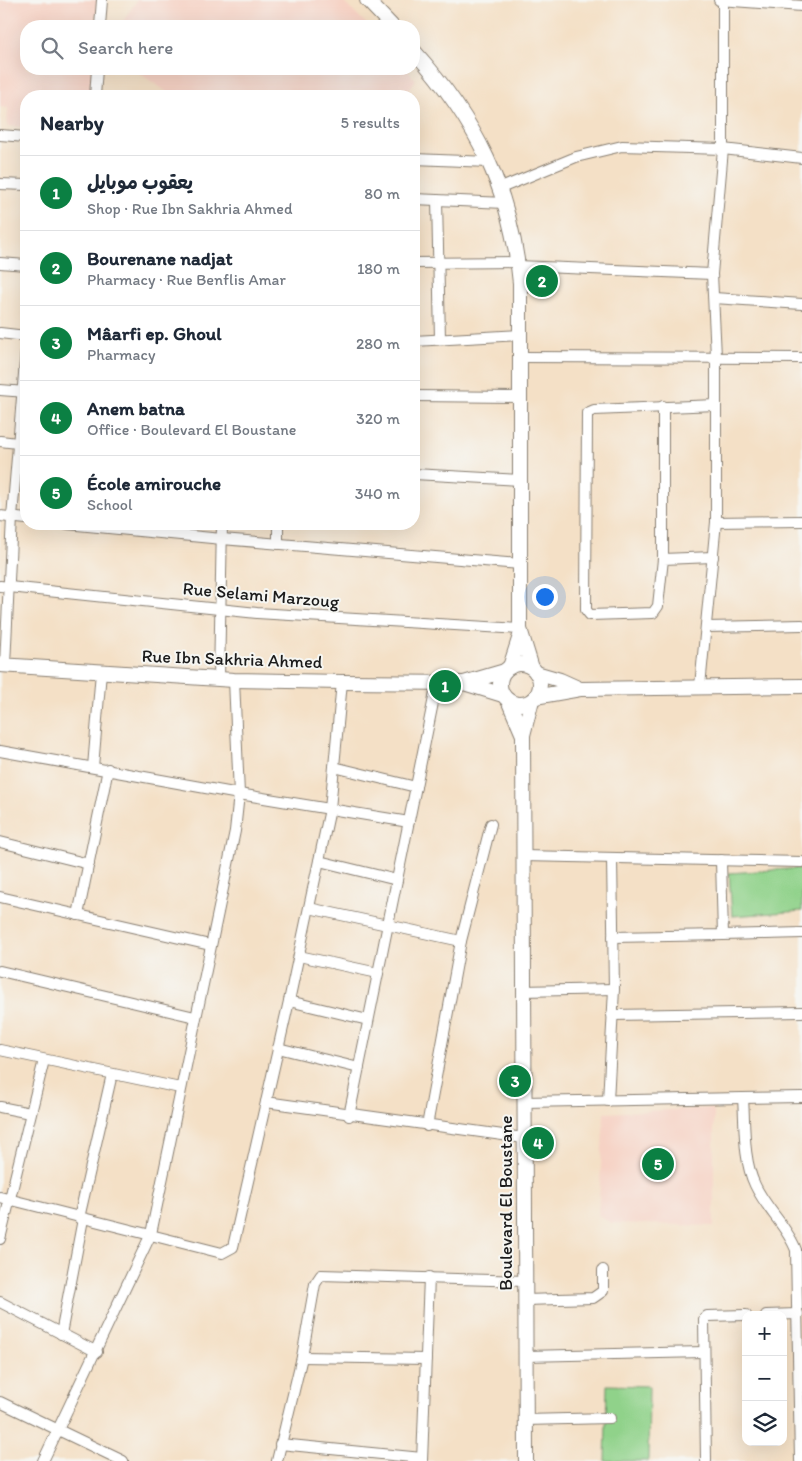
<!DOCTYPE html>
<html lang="en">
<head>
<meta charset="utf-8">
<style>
	:root { --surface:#fff; --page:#f2f2f3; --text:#1f2937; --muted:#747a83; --line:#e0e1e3; --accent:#0b8043 }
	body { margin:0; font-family:Itim,"Playpen Sans Arabic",sans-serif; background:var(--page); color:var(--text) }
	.controls { position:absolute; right:15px; bottom:15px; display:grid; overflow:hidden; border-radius:10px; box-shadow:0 5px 20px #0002 }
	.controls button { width:45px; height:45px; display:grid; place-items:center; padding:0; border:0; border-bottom:1px solid var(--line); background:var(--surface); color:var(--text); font:25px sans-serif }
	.you { position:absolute; left:544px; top:596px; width:18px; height:18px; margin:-12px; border:4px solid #fff; border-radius:50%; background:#1a73e8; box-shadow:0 0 0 8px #1a73e833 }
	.badge { display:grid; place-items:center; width:32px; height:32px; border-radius:50%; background:var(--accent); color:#fff; font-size:16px; font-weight:700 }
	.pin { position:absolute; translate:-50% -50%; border:2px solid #fff; box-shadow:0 1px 5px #0006 }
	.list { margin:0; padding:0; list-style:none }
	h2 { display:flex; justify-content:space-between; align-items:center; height:65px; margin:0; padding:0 20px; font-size:21px }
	h2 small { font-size:16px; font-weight:400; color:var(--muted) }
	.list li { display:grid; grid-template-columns:32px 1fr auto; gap:15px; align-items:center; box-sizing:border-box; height:75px; padding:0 20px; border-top:1px solid var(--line) }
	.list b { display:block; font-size:19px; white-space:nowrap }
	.list p { margin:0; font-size:16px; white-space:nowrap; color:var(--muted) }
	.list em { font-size:16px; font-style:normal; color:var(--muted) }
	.icon { flex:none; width:28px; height:28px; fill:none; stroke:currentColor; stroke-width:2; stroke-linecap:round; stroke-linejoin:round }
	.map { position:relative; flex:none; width:802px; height:1461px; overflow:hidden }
	.search { position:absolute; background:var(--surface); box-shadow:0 5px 20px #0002; left:20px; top:20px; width:400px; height:55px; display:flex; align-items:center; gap:12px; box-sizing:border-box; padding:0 18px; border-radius:20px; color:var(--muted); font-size:19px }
	.panel { position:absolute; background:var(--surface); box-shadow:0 5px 20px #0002; left:20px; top:90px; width:400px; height:440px; border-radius:20px }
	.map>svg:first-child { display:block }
</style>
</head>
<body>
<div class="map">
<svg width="802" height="1461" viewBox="0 0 802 1461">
	<rect width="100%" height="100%" fill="#f6f6f2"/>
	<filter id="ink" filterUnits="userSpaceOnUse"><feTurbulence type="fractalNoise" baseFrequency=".02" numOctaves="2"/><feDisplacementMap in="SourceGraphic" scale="10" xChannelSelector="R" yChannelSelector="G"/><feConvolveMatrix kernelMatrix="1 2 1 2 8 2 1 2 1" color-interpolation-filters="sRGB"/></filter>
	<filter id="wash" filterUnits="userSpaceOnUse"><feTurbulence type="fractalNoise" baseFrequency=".0096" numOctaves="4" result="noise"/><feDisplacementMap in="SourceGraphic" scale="20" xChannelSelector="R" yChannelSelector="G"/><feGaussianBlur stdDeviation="1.12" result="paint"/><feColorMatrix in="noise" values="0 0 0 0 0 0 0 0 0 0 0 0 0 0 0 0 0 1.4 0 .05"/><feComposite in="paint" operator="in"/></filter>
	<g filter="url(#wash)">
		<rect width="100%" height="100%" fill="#f4e0c6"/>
		<g fill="#f6d2c4">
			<polygon points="0,0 98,0 96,26 26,26 26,69 93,69 92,96 26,96 26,127 7,126 8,108 0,107"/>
			<polygon points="137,0 341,0 369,26 120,26"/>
			<polygon points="133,69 406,69 416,80 404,96 173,96"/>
			<polygon points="712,1108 714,1113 714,1226 611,1223 598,1215 604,1113"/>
		</g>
		<g fill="#90d28a" stroke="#567753">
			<polygon points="802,868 802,911 732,916 729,873"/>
			<polygon points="607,1385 649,1386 648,1461 605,1461"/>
		</g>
	</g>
	<g filter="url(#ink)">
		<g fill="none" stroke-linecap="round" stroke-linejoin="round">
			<defs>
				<g id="street">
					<polyline points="719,0 802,6"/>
					<polyline points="100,26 102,0"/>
					<polyline points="95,96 97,69"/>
					<polyline points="0,135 26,137"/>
					<polyline points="414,159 489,162"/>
					<polyline points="0,184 26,185"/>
					<polyline points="501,188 576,157 622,146 723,149 802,158"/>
					<polyline points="414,199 505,203"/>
					<polyline points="437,200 440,339"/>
					<polyline points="0,263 26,265"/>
					<polyline points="414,263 518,262"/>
					<polyline points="518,266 712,274"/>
					<polyline points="714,298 802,304"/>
					<polyline points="0,333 26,336"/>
					<polyline points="414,341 521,335"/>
					<polyline points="521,357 802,358"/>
					<polyline points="0,390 26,392"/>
					<polyline points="414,396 521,397"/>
					<polyline points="663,406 663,559"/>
					<polyline points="0,441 26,444"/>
					<polyline points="414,474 521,480"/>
					<polyline points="0,516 26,519"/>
					<polyline points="716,522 802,521"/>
					<polyline points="67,524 222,539 520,564"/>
					<polyline points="278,524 278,544"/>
					<polyline points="713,557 663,559 658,606 653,613 590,615 586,610 587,413 594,410 716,405"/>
					<polyline points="0,586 257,613 520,629"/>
					<polyline points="707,627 802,625"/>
					<polyline points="5,665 12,517 26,350"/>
					<polyline points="219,679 222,524"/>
					<polyline points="700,686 716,522 716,356 712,274 723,149 723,0"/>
					<polyline points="0,751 239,794 409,822"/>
					<polyline points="93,767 101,672"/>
					<polyline points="334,767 416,787"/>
					<polyline points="0,842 89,864"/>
					<polyline points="523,856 802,862"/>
					<polyline points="319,861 397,880"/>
					<polyline points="0,897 210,945"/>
					<polyline points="309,908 461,941"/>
					<polyline points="78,915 108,769"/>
					<polyline points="723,935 802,933"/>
					<polyline points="613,937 723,935 721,860"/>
					<polyline points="299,956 378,973"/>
					<polyline points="0,971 195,1017"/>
					<polyline points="523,991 614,989"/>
					<polyline points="289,1001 368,1020"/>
					<polyline points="612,1015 802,1012"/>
					<polyline points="278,1048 359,1068"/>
					<polyline points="0,1050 180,1088"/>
					<path d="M743,1098C745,1126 743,1160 755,1185C766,1209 787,1226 796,1250L800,1461"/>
					<polyline points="608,1101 614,989 612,858"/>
					<polyline points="266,1102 524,1138"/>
					<polyline points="524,1102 802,1097"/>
					<polyline points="0,1107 30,1113"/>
					<polyline points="349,1116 437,683"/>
					<polyline points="427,1126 461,941 491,824"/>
					<polyline points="0,1197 222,1253 233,1247 289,1001 330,809 342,682"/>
					<polyline points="79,1218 112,1074"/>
					<polyline points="0,1239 44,1060"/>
					<polyline points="525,1300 593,1298 603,1291 603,1270"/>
					<polyline points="0,1302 97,1352"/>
					<polyline points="766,1315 798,1314"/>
					<polyline points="61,1334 83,1219"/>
					<polyline points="525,1356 704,1352"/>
					<polyline points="302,1357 426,1359"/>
					<polyline points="0,1402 123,1461"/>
					<polyline points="525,1420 610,1418"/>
					<polyline points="280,1444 422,1458"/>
					<polyline points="43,1461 151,1234 235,831 239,794 234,680"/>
					<polyline points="277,1461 302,1357 315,1284 321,1275 525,1281"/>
					<polyline points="422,1461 429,1277"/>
					<polyline points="706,1461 704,1319 707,1316 746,1315"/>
				</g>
				<g id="secondary">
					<polyline points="367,0 392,26"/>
					<path d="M414,51C476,120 511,190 520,283V629L532,668"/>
					<circle cx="520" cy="684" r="20"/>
					<polyline points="0,665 234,680 342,682 464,683 505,671"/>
					<polyline points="510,667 521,633"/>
					<polyline points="536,673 560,680 580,689"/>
					<polyline points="464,683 503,695"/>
					<polyline points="535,697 580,689 802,686"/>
					<polyline points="508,700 523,735"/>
					<polyline points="526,1461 523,735 532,700"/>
				</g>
			</defs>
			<use href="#street" stroke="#887e71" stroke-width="12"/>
			<use href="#secondary" stroke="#887e71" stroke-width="16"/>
			<use href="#street" stroke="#fff" stroke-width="10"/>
			<use href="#secondary" stroke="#fff" stroke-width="14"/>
		</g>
	</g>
	<g text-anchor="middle" stroke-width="4" stroke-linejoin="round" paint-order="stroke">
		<g font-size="18" fill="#1c1c1c" stroke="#f6f6f2">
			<text transform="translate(261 595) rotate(5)" y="6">Rue Selami Marzoug</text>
			<text transform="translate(232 659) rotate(2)" y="6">Rue Ibn Sakhria Ahmed</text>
			<text transform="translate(506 1203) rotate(-90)" y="6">Boulevard El Boustane</text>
		</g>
	</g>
</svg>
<div class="controls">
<button>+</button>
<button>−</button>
<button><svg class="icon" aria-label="layers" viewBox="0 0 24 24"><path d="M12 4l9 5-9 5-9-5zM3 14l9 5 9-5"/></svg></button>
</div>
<div class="you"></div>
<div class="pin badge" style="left:445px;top:686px">1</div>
<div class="pin badge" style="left:542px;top:281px">2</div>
<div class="pin badge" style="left:515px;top:1081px">3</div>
<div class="pin badge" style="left:538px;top:1143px">4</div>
<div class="pin badge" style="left:658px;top:1164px">5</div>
<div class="search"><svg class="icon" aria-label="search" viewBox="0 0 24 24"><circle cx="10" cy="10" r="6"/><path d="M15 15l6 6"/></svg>Search here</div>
<section class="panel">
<h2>Nearby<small>5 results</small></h2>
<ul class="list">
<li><span class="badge">1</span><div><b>يعقوب موبايل</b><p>Shop · Rue Ibn Sakhria Ahmed</p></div><em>80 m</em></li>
<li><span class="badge">2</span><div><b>Bourenane nadjat</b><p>Pharmacy · Rue Benflis Amar</p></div><em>180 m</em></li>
<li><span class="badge">3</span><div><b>Mâarfi ep. Ghoul</b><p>Pharmacy</p></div><em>280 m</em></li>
<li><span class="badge">4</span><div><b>Anem batna</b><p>Office · Boulevard El Boustane</p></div><em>320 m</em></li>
<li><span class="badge">5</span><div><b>École amirouche</b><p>School</p></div><em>340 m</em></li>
</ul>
</section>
</div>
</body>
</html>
